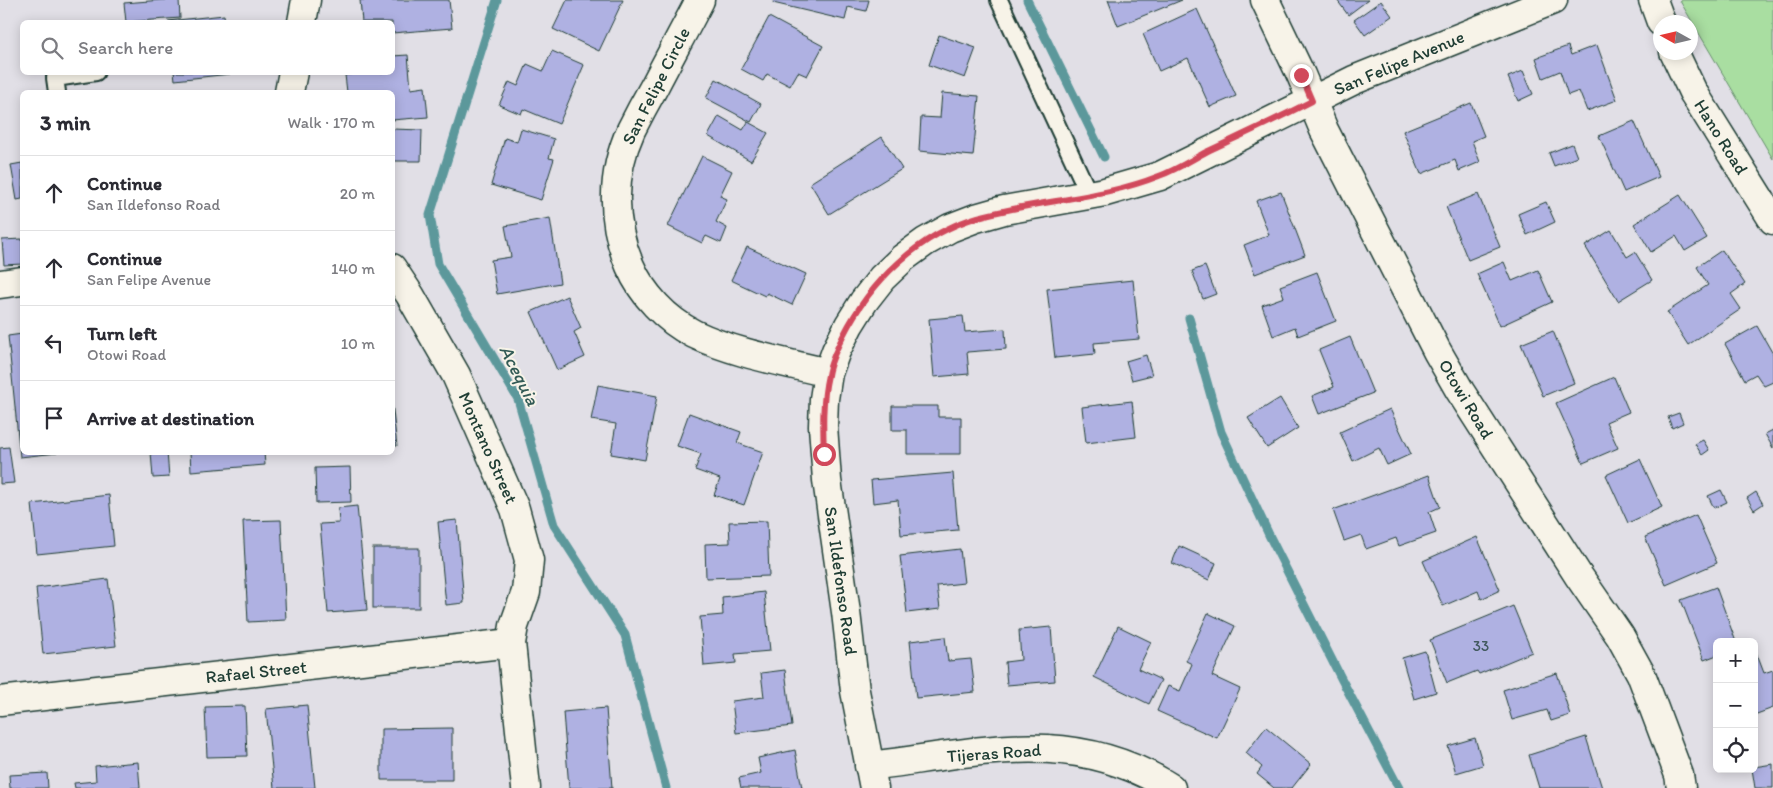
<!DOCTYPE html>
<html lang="en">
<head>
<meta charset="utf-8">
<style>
	:root { --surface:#fff; --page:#f2f2f3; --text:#2b2b33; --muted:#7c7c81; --line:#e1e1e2 }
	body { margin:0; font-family:Itim,sans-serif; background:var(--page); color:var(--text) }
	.controls { position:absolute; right:15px; bottom:15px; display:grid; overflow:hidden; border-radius:8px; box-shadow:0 2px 12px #0003 }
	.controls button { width:45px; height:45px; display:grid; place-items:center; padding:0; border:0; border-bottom:1px solid var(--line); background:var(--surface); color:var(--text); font:25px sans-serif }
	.compass { position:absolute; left:1653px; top:15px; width:45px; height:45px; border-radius:50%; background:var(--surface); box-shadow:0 2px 12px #0003; rotate:278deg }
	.stop { position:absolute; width:15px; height:15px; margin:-11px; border:4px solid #d1495b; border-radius:50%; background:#fff }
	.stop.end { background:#d1495b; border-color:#fff; box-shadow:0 1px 5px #0008 }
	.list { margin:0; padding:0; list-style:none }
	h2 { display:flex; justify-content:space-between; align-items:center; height:65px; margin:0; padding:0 20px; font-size:21px }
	h2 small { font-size:16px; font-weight:400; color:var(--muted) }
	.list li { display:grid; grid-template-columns:32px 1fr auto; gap:15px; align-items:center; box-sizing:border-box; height:75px; padding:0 20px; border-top:1px solid var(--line) }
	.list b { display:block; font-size:19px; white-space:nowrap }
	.list p { margin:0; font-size:16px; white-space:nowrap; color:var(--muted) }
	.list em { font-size:16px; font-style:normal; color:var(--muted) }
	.icon { flex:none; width:28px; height:28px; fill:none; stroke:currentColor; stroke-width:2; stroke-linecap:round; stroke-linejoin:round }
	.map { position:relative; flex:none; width:1773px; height:788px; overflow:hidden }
	.search { position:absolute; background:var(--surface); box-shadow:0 2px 12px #0003; left:20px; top:20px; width:375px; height:55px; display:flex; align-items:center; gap:12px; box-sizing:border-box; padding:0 18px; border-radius:8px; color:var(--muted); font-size:19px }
	.panel { position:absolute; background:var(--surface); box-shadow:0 2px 12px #0003; left:20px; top:90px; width:375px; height:365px; border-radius:8px }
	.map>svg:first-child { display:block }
</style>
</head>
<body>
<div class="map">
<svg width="1773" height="788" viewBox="0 0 1773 788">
	<rect width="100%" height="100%" fill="#e1dfe6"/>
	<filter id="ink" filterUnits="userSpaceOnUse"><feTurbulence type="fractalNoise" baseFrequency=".02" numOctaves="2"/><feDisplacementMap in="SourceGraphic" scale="10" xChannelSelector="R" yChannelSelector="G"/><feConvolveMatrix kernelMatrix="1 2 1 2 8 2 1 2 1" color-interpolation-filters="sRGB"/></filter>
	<g filter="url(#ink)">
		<polygon fill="#a9dea1" stroke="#648e6a" points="1680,0 1773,0 1773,159 1680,1"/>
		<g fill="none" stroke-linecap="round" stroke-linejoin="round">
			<g stroke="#5c989b" stroke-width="9">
				<polyline points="497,0 430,215 438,264 518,399 554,525 625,635 666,788"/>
				<polyline points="1027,0 1104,157"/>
				<polyline points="1189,318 1221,432 1270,537 1342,680 1399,788"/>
			</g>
		</g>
		<g fill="#afb1e2" stroke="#1f3d34">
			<polygon points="162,0 179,0 180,18 126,22 124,3"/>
			<polygon points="360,0 449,0 452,28 392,33 392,22 362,22"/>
			<polygon points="567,0 623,0 599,51 553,29"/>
			<polygon points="774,0 869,0 866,11 848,7 845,20 773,3"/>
			<polygon points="1108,0 1182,0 1118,26"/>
			<polygon points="1337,0 1368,0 1348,15"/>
			<polygon points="1381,1 1392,16 1365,35 1354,20"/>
			<polygon points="1197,9 1236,96 1210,107 1188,58 1159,71 1143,34"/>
			<polygon points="224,15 225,22 169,22 168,21"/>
			<polygon points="769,17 823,46 807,76 798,72 790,86 767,74 763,81 741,69"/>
			<polygon points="939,35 976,48 965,78 929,65"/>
			<polygon points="1597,45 1617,100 1587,111 1579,91 1568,95 1560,71 1543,78 1536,58 1568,46 1571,55"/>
			<polygon points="552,51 584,65 559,124 523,109 521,114 499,105 509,82 518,86 527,64 543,71"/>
			<polygon points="408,55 411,89 425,87 428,117 392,120 392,92 347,92 345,75 392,72 392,56"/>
			<polygon points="1523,71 1533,94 1518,101 1508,77"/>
			<polygon points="174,72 230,72 230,74 175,80"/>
			<polygon points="716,79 761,104 751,122 706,98"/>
			<polygon points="942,93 979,96 973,156 919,151 921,117 940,118"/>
			<polygon points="1471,103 1484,136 1472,141 1480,162 1459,171 1455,160 1421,174 1403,131"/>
			<polygon points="719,116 743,130 748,122 768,133 751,161 708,136"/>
			<polygon points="1634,121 1659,177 1624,192 1599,136"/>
			<polygon points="392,129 422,130 421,161 392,161"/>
			<polygon points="521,129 554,139 549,158 554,159 541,200 491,185 505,138 517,142"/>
			<polygon points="882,137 902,169 829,214 810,183"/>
			<polygon points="1572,144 1577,157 1554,166 1549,153"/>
			<polygon points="702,156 732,171 720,196 727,199 716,222 727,228 721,243 706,236 702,243 668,226"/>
			<polygon points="22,163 22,199 17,200 11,165"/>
			<polygon points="1281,192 1305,255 1255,274 1244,245 1269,235 1256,201"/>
			<polygon points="1478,194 1500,247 1468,260 1446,207"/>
			<polygon points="1680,195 1707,238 1685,251 1676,236 1651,252 1634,224"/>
			<polygon points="1546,202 1555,222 1527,235 1518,214"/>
			<polygon points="550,218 560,283 497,294 491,260 511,257 505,226"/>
			<polygon points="1611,230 1627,257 1635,252 1652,280 1618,301 1585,246"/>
			<polygon points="22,239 22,264 4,265 2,240"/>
			<polygon points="747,247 806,274 792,305 767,293 765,296 731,280"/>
			<polygon points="1722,250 1745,284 1731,294 1741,309 1688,345 1667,312 1708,285 1697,267"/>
			<polygon points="1504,262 1512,281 1538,270 1552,302 1500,326 1477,274"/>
			<polygon points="1205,266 1216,294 1203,299 1192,271"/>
			<polygon points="1317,272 1336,321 1298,336 1295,327 1273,336 1262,305 1284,297 1280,286"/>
			<polygon points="1133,280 1139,339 1094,343 1095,354 1055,358 1047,289"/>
			<polygon points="567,296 581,328 574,332 585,357 557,370 531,312"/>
			<polygon points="963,316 965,332 1005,329 1006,349 967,352 969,374 934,377 929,319"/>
			<polygon points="1757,326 1773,354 1773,382 1764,386 1756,374 1745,380 1725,344"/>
			<polygon points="1553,331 1574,383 1543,396 1521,344"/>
			<polygon points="22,334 22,452 57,453 20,457 8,336"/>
			<polygon points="1350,337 1373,393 1319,414 1312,396 1334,387 1319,350"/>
			<polygon points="1146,355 1152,375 1132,380 1126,361"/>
			<polygon points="1614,377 1629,412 1606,422 1618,448 1583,463 1556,403"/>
			<polygon points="598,385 657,396 645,460 611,454 616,424 591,420"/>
			<polygon points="1280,398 1298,428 1267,448 1248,418"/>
			<polygon points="1132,401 1136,437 1086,443 1082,407"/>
			<polygon points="392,402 397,446 392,446"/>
			<polygon points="892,406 938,406 938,417 961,417 961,454 907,454 907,430 892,430"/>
			<polygon points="1390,409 1411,454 1387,465 1379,448 1353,461 1340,432"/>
			<polygon points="689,413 741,432 737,443 763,452 744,505 714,495 720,479 695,470 701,454 677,446"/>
			<polygon points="1679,413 1683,423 1672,428 1668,417"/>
			<polygon points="1773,430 1773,448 1765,434"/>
			<polygon points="1703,440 1709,450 1702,455 1695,444"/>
			<polygon points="9,447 14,483 0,484 0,448"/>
			<polygon points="151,452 167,452 169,477 153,478"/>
			<polygon points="190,452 264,452 265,465 191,471"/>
			<polygon points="1640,459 1662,507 1628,523 1606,475"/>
			<polygon points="350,467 351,502 316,503 315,468"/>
			<polygon points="953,473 958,530 901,535 898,500 873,503 871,480"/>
			<polygon points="1429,475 1440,507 1429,512 1436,533 1399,546 1396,538 1366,549 1361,535 1344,541 1333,510"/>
			<polygon points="1721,490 1727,502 1714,508 1708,496"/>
			<polygon points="1756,492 1763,504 1754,510 1747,498"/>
			<polygon points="109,495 114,546 37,554 32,504"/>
			<polygon points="357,506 367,610 328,613 320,524 339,523 338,508"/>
			<polygon points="1696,515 1717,563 1666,585 1645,537"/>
			<polygon points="281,520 286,620 248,622 243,521"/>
			<polygon points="457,520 464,603 446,605 438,522"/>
			<polygon points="767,521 769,576 706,578 705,544 730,543 729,522"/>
			<polygon points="1477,537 1500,590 1481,599 1478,591 1443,606 1423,561"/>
			<polygon points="1179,546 1216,563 1209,580 1172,563"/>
			<rect x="373" y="548" width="46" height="60"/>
			<polygon points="960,549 964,583 937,586 940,609 907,613 900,556"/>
			<polygon points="108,579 116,646 43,654 36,588"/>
			<polygon points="1716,587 1736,642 1717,642 1717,655 1704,660 1681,600"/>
			<polygon points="764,592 770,651 735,654 736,663 704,666 700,617 723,615 722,597"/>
			<polygon points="1513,606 1532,652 1479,674 1477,671 1447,683 1430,640"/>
			<polygon points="1208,613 1235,626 1212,676 1240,689 1217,738 1157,711 1168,686 1180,691 1192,664 1186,661"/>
			<polygon points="1118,626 1151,642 1138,669 1161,680 1149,704 1094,677"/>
			<polygon points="1051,627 1055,681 1007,685 1005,662 1021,660 1019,630"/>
			<polygon points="945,637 948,661 971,659 975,692 916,698 910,641"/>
			<polygon points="1425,651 1436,692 1414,699 1402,658"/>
			<polygon points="1756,652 1764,673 1773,670 1773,708 1754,715 1754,653"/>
			<polygon points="785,670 792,726 736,733 732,701 764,697 761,673"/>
			<polygon points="1557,673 1570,715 1551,721 1547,710 1512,720 1503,690"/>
			<polygon points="307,705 315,788 274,788 266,709"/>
			<polygon points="245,706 247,756 207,757 205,707"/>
			<polygon points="606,708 612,788 569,788 563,712"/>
			<polygon points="1266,727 1311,764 1292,788 1274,788 1257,774 1262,767 1246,753"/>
			<polygon points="452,728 452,780 381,780 381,729"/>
			<polygon points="1586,737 1602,788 1539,788 1529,755"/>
			<polygon points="1475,738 1483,765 1456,773 1448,746"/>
			<polygon points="795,750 802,788 741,788 739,778 761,773 758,758"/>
			<polygon points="138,762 140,788 75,788 74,783 96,781 95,766"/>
			<polygon points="1773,764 1773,788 1755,788 1752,769 1754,769 1754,767"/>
			<polygon points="47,773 48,788 10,788 9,775"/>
		</g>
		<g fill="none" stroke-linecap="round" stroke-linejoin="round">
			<defs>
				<g id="service">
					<polyline points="999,0 1089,194"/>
					<polyline points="57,92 55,78 96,72"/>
				</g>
				<g id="minor">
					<path d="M700,0C685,29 669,58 654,87C646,101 638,116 631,130C611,174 611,222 630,266C642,294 666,320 694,334C734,353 784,362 828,373"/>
					<polyline points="1265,0 1301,75 1324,130 1437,351 1460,391 1578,575 1620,636 1641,674 1679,775 1681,788"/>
					<polyline points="1653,0 1661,22"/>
					<polyline points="302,22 306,0"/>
					<polyline points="1674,52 1693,92 1773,220"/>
					<polyline points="289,92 293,72"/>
					<polyline points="392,268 410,295 456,375 515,509 529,560 526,592 514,626 511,643 526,788"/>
					<polyline points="0,284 22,281"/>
					<polyline points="0,701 511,643"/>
					<path d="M869,766C977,753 1073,725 1171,788"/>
					<polyline points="874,788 855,691 846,612 827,480 823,426 824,399 828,373 836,351 849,325 864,301 882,278 903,258 925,242 950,228 976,218 1004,210 1105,192 1160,176 1354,80 1553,0"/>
				</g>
			</defs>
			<use href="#service" stroke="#1f3d34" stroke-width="20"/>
			<use href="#minor" stroke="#1f3d34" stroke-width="31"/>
			<use href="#service" stroke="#f7f3e8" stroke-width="16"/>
			<use href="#minor" stroke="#f7f3e8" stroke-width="28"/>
		</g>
	</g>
	<g fill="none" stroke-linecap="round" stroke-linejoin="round" filter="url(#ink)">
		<path stroke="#d1495b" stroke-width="6" d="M824,454C823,428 822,401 828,375C830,362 837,348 843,336C870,282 919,234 978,217C1038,200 1102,199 1159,176C1176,170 1191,160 1206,152C1242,135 1277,119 1312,101L1301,75"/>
	</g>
	<g text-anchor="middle" stroke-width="4" stroke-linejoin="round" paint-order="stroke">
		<g font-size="15" fill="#435a60">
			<text x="1481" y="651">33</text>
		</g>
		<g font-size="18" fill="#1f3d34" stroke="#f7f3e8">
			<text transform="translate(1399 63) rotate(-23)" y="6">San Felipe Avenue</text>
			<text transform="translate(656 86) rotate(-63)" y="6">San Felipe Circle</text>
			<text transform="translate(1721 137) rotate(58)" y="6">Hano Road</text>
			<text transform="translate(1466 399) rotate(59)" y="6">Otowi Road</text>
			<text transform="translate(488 448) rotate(66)" y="6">Montano Street</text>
			<text transform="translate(841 581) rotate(82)" y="6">San Ildefonso Road</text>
			<text transform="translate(256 672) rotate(-6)" y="6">Rafael Street</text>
			<text transform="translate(994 753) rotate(-4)" y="6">Tijeras Road</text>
		</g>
		<g font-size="19" font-style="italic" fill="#335b56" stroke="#f7f3e8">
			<text transform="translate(520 375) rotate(63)" y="7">Acequia</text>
		</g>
	</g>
</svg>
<div class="controls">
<button>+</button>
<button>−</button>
<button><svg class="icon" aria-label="locate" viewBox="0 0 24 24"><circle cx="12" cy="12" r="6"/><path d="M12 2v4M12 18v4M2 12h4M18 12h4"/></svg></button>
</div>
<svg class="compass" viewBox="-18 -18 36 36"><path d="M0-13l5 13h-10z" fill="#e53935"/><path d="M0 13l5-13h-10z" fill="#7c7c81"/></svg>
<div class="stop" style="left:824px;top:454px"></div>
<div class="stop end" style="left:1301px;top:75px"></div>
<div class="search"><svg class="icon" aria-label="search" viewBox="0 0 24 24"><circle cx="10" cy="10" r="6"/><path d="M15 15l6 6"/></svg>Search here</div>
<section class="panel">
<h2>3 min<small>Walk · 170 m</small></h2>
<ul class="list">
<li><svg class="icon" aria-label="ahead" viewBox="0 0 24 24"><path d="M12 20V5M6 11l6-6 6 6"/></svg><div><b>Continue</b><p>San Ildefonso Road</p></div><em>20 m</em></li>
<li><svg class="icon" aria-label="ahead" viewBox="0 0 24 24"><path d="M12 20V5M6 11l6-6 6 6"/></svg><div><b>Continue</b><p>San Felipe Avenue</p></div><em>140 m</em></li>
<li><svg class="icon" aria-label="left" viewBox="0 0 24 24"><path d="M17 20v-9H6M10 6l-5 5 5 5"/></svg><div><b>Turn left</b><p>Otowi Road</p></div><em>10 m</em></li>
<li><svg class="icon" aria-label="arrive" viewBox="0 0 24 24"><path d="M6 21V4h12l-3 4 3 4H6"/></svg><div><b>Arrive at destination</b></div></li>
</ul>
</section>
</div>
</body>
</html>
